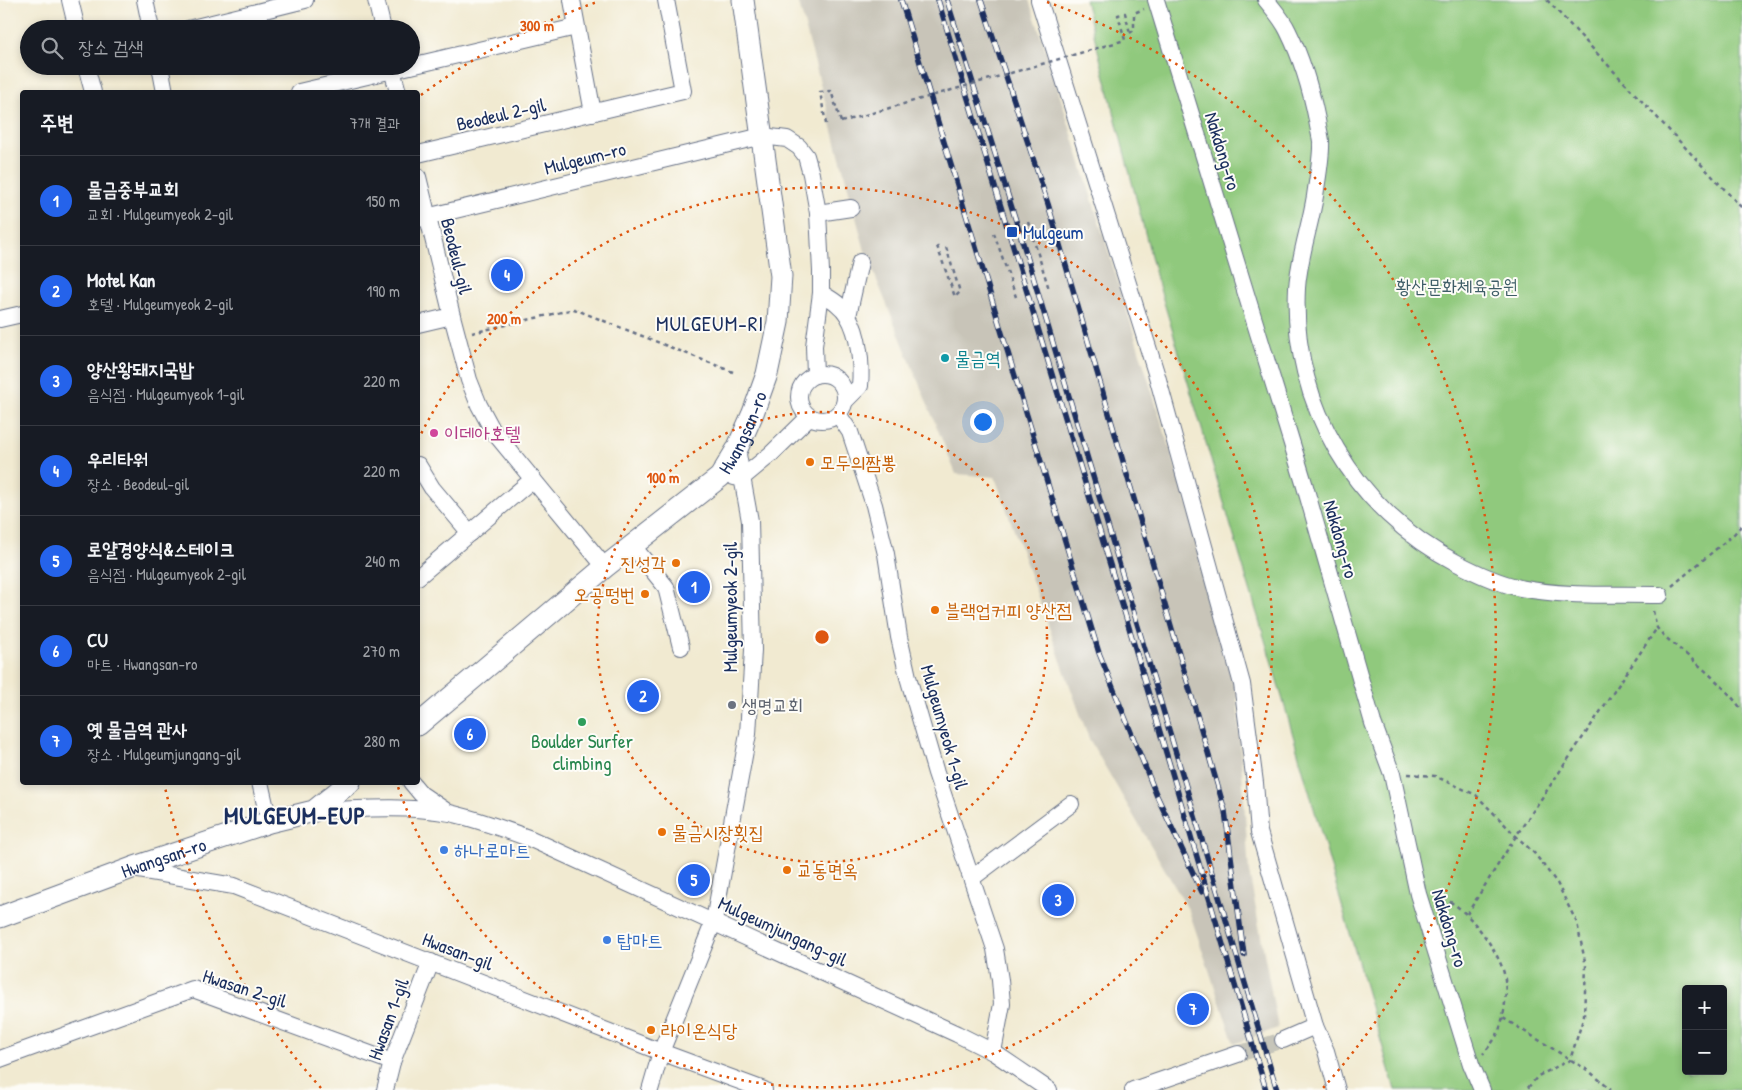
<!DOCTYPE html>
<html lang="ko">
<head>
<meta charset="utf-8">
<style>
	:root { --surface:#171b24; --page:#20242c; --text:#f1f3f6; --muted:#9ea1a6; --line:#363941; --accent:#2563eb }
	body { margin:0; font-family:"Patrick Hand","Poor Story",sans-serif; background:var(--page); color:var(--text) }
	.controls { position:absolute; right:15px; bottom:15px; display:grid; overflow:hidden; border-radius:5px; box-shadow:0 2px 8px #0003 }
	.controls button { width:45px; height:45px; display:grid; place-items:center; padding:0; border:0; border-bottom:1px solid var(--line); background:var(--surface); color:var(--text); font:25px sans-serif }
	.you { position:absolute; left:982px; top:421px; width:18px; height:18px; margin:-12px; border:4px solid #fff; border-radius:50%; background:#1a73e8; box-shadow:0 0 0 8px #1a73e833 }
	.badge { display:grid; place-items:center; width:32px; height:32px; border-radius:50%; background:var(--accent); color:#fff; font-size:16px; font-weight:700 }
	.pin { position:absolute; translate:-50% -50%; border:2px solid #fff; box-shadow:0 1px 5px #0006 }
	.list { margin:0; padding:0; list-style:none }
	h2 { display:flex; justify-content:space-between; align-items:center; height:65px; margin:0; padding:0 20px; font-size:21px }
	h2 small { font-size:16px; font-weight:400; color:var(--muted) }
	.list li { display:grid; grid-template-columns:32px 1fr auto; gap:15px; align-items:center; box-sizing:border-box; height:90px; padding:0 20px; border-top:1px solid var(--line) }
	.list b { display:block; font-size:19px; white-space:nowrap }
	.list p { margin:0; font-size:16px; white-space:nowrap; color:var(--muted) }
	.list em { font-size:16px; font-style:normal; color:var(--muted) }
	.icon { flex:none; width:28px; height:28px; fill:none; stroke:currentColor; stroke-width:2; stroke-linecap:round; stroke-linejoin:round }
	.map { position:relative; flex:none; width:1742px; height:1090px; overflow:hidden }
	.search { position:absolute; background:var(--surface); box-shadow:0 2px 8px #0003; left:20px; top:20px; width:400px; height:55px; display:flex; align-items:center; gap:12px; box-sizing:border-box; padding:0 18px; border-radius:28px; color:var(--muted); font-size:19px }
	.panel { position:absolute; background:var(--surface); box-shadow:0 2px 8px #0003; left:20px; top:90px; width:400px; height:695px; border-radius:5px }
	.map>svg:first-child { display:block }
</style>
</head>
<body>
<div class="map">
<svg width="1742" height="1090" viewBox="0 0 1742 1090">
	<rect width="100%" height="100%" fill="#fdfcf7"/>
	<filter id="ink" filterUnits="userSpaceOnUse"><feTurbulence type="fractalNoise" baseFrequency=".02" numOctaves="2"/><feDisplacementMap in="SourceGraphic" scale="10" xChannelSelector="R" yChannelSelector="G"/><feConvolveMatrix kernelMatrix="1 2 1 2 8 2 1 2 1" color-interpolation-filters="sRGB"/></filter>
	<filter id="wash" filterUnits="userSpaceOnUse"><feTurbulence type="fractalNoise" baseFrequency=".0096" numOctaves="4" result="noise"/><feDisplacementMap in="SourceGraphic" scale="20" xChannelSelector="R" yChannelSelector="G"/><feGaussianBlur stdDeviation="1.12" result="paint"/><feColorMatrix in="noise" values="0 0 0 0 0 0 0 0 0 0 0 0 0 0 0 0 0 1.4 0 .05"/><feComposite in="paint" operator="in"/></filter>
	<g filter="url(#wash)">
		<rect width="100%" height="100%" fill="#f1ead1"/>
		<polygon fill="#c8c4b8" points="798,0 1029,0 1046,51 1234,655 1249,872 1278,1028 1234,1044 1189,911 1089,739 995,477 956,474 865,251"/>
		<path fill="#90c97d" stroke="#567c6e" fill-rule="evenodd" d="M1085,0H1742V1090H1395L1282,697L1157,279ZM1686,989H1723V1071H1686Z"/>
	</g>
	<g filter="url(#ink)">
		<g fill="none" stroke-linecap="round" stroke-linejoin="round">
			<polyline stroke="#c6c5ba" stroke-width="16" stroke-dasharray="16 8" stroke-linecap="butt" points="1238,1054 1283,1040"/>
			<defs>
				<g id="minor">
					<polyline points="70,0 77,29"/>
					<polyline points="145,0 151,29"/>
					<polyline points="376,0 383,29"/>
					<polyline points="572,0 593,113"/>
					<polyline points="1039,0 1157,376 1242,684 1255,783 1259,832 1315,1026 1326,1051 1337,1090"/>
					<polyline points="1156,0 1304,483 1373,723 1392,774 1418,894 1471,1064 1482,1090"/>
					<path d="M1266,0C1274,10 1283,20 1288,31C1302,59 1311,90 1317,120C1318,127 1320,134 1321,141C1322,156 1317,181 1315,196C1310,227 1299,257 1297,288C1291,403 1355,511 1457,563C1476,573 1498,583 1520,588C1565,597 1614,594 1660,595"/>
					<polyline points="188,29 305,0"/>
					<polyline points="86,66 93,92"/>
					<polyline points="160,66 165,92"/>
					<polyline points="391,66 398,92"/>
					<polyline points="411,66 576,27"/>
					<polyline points="299,92 410,66"/>
					<polyline points="418,154 683,91 666,0"/>
					<polyline points="418,177 452,316 469,380 479,405 493,431 605,567"/>
					<polyline points="818,213 851,208"/>
					<polyline points="418,219 762,136 787,139 799,147 806,156 811,174 818,213 821,271 821,293 814,346 815,375"/>
					<path d="M821,293C831,299 842,305 848,316C859,334 862,365 860,386L845,401"/>
					<polyline points="848,316 860,262"/>
					<polyline points="0,319 22,314"/>
					<polyline points="418,324 452,316"/>
					<circle cx="822" cy="397" r="23"/>
					<polyline points="838,414 850,432 874,505 886,554 899,637 908,677 936,773 995,949 1000,980 1002,1004 993,1052"/>
					<polyline points="418,465 432,488 470,533"/>
					<polyline points="734,477 742,478 771,454 809,417"/>
					<polyline points="632,545 666,587 681,647"/>
					<polyline points="418,577 533,479"/>
					<polyline points="260,782 269,822"/>
					<polyline points="411,782 421,794 446,811"/>
					<path d="M314,811C359,809 405,805 450,813C477,819 504,829 531,839L957,1034L993,1052L1049,1090"/>
					<polyline points="133,869 234,886 661,1052 764,1090"/>
					<polyline points="972,878 1071,804"/>
					<polyline points="1283,1040 1315,1026"/>
					<polyline points="0,1059 193,989 392,1062"/>
					<polyline points="385,1090 392,1062 431,962"/>
					<polyline points="650,1090 661,1052 714,921 748,734 753,650 750,521 737,449"/>
					<polyline points="1133,1090 1238,1054"/>
				</g>
				<g id="major">
					<path id="s1" d="M418,725L605,567L720,477L737,449L753,413L767,374L778,322L781,276L743,0"/>
					<path id="s2" d="M0,917L132,868L269,822L314,811L350,782"/>
				</g>
			</defs>
			<use href="#minor" stroke="#667086" stroke-width="18"/>
			<use href="#major" stroke="#667086" stroke-width="23"/>
			<g stroke="#667086" stroke-width="2.5" stroke-dasharray="4 4" stroke-linecap="butt">
				<polyline points="1547,0 1742,208"/>
				<polyline points="1130,33 1134,30 1134,13 1144,9"/>
				<polyline points="826,124 820,92 831,91 841,122"/>
				<polyline points="1028,222 1049,289"/>
				<polyline points="994,233 1016,297"/>
				<polyline points="937,246 955,297 960,292 946,247"/>
				<polyline points="472,333 574,309 733,372"/>
				<polyline points="1672,586 1734,534 1742,525"/>
				<path d="M1653,611L1657,628L1664,636C1691,659 1721,681 1742,710"/>
				<polyline points="1408,774 1435,776 1476,795 1516,836 1535,854 1557,883 1577,923 1586,966 1584,1016 1570,1060 1538,1076 1526,1090"/>
				<path d="M1435,896C1450,898 1466,913 1475,924C1486,937 1495,950 1502,967C1509,984 1505,1019 1497,1035C1493,1042 1488,1048 1483,1054"/>
				<polyline points="1467,914 1516,836 1657,628"/>
				<polyline points="1503,1018 1589,1071 1611,1090"/>
			</g>
			<use href="#minor" stroke="#fff" stroke-width="16"/>
			<use href="#major" stroke="#fff" stroke-width="21"/>
			<defs>
				<g id="rail">
					<polyline points="901,0 1099,653 1156,794 1202,892"/>
					<polyline points="938,0 1125,614 1266,1090"/>
					<polyline points="947,0 1026,253 1277,1090"/>
					<polyline points="981,0 1048,204 1225,811 1244,955"/>
				</g>
			</defs>
			<use href="#rail" stroke="#1b2f5e" stroke-width="5.5"/>
			<use href="#rail" stroke="#fdfcf7" stroke-width="4" stroke-dasharray="11" stroke-linecap="butt"/>
			<polyline stroke="#667086" stroke-width="2.5" stroke-dasharray="4 4" stroke-linecap="butt" points="841,122 1125,40 1118,15 1125,13 1130,33"/>
		</g>
	</g>
	<g fill="none" stroke="#de5710" stroke-width="2.5" stroke-dasharray="2.5 5">
		<circle cx="822" cy="637" r="225"/>
		<path d="M418 440A450 450 0 1 1 397 784"/>
		<path d="M321 1088A674 674 0 0 1 164 783M421 95A674 674 0 0 1 597 2M1047 2A674 674 0 0 1 1323 1088"/>
	</g>
	<rect fill="#1a4fb4" stroke="#fdfcf7" stroke-width="2" x="1006" y="226" width="12" height="12" rx="2.5"/>
	<circle fill="#0f9aa8" stroke="#fdfcf7" stroke-width="2" cx="945" cy="358" r="5"/>
	<circle fill="#d1479c" stroke="#fdfcf7" stroke-width="2" cx="434" cy="433" r="5"/>
	<g fill="#e8710a" stroke="#fdfcf7" stroke-width="2">
		<circle cx="810" cy="462" r="5"/>
		<circle cx="676" cy="563" r="5"/>
		<circle cx="645" cy="594" r="5"/>
		<circle cx="935" cy="610" r="5"/>
		<circle cx="662" cy="832" r="5"/>
		<circle cx="787" cy="870" r="5"/>
		<circle cx="651" cy="1030" r="5"/>
	</g>
	<circle fill="#6b7280" stroke="#fdfcf7" stroke-width="2" cx="732" cy="705" r="5"/>
	<circle fill="#2e9e5b" stroke="#fdfcf7" stroke-width="2" cx="582" cy="722" r="5"/>
	<g fill="#3f7fe0" stroke="#fdfcf7" stroke-width="2">
		<circle cx="444" cy="850" r="5"/>
		<circle cx="607" cy="940" r="5"/>
	</g>
	<g text-anchor="middle" stroke-width="4" stroke-linejoin="round" paint-order="stroke">
		<g font-size="19" fill="#1b2f5e" stroke="#fdfcf7">
			<text transform="translate(501 114) rotate(-13)" y="7">Beodeul 2-gil</text>
			<text transform="translate(1223 151) rotate(73)" y="7">Nakdong-ro</text>
			<text transform="translate(585 158) rotate(-14)" y="7">Mulgeum-ro</text>
			<text transform="translate(457 256) rotate(76)" y="7">Beodeul-gil</text>
			<text dy="7" stroke="none"><textPath href="#s1" startOffset="441">Hwangsan-ro</textPath></text>
			<text transform="translate(1341 539) rotate(74)" y="7">Nakdong-ro</text>
			<text transform="translate(730 607) rotate(-90)" y="7">Mulgeumyeok 2-gil</text>
			<text transform="translate(945 727) rotate(74)" y="7">Mulgeumyeok 1-gil</text>
			<text dy="7" stroke="none"><textPath href="#s2" startOffset="174">Hwangsan-ro</textPath></text>
			<text transform="translate(1450 928) rotate(73)" y="7">Nakdong-ro</text>
			<text transform="translate(783 931) rotate(25)" y="7">Mulgeumjungang-gil</text>
			<text transform="translate(458 951) rotate(21)" y="7">Hwasan-gil</text>
			<text transform="translate(245 988) rotate(18)" y="7">Hwasan 2-gil</text>
			<text transform="translate(388 1019) rotate(-70)" y="7">Hwasan 1-gil</text>
		</g>
		<g font-size="19" fill="#164399" stroke="#fdfcf7" text-anchor="start">
			<text x="1023" y="239">Mulgeum</text>
		</g>
		<g font-size="19" fill="#3e5d67" stroke="#fdfcf7">
			<text x="1457" y="293">황산문화체육공원</text>
		</g>
		<g font-size="19" fill="#0d838f" stroke="#fdfcf7" text-anchor="start">
			<text x="955" y="365">물금역</text>
		</g>
		<g font-size="19" fill="#b23c85" stroke="#fdfcf7" text-anchor="start">
			<text x="444" y="440">이데아호텔</text>
		</g>
		<g font-size="19" fill="#c56008" stroke="#fdfcf7" text-anchor="start">
			<text x="820" y="469">모두의짬뽕</text>
			<text x="666" y="570" text-anchor="end">진성각</text>
			<text x="635" y="601" text-anchor="end">오공떵번</text>
			<text x="945" y="617">블랙업커피 양산점</text>
			<text x="672" y="839">물금시장횟집</text>
			<text x="797" y="877">교동면옥</text>
			<text x="661" y="1037">라이온식당</text>
		</g>
		<g font-size="19" fill="#5b616d" stroke="#fdfcf7" text-anchor="start">
			<text x="742" y="712">생명교회</text>
		</g>
		<g font-size="19" fill="#27864d" stroke="#fdfcf7">
			<text x="582" y="748">Boulder Surfer<tspan x="582" dy="22">climbing</tspan></text>
		</g>
		<g font-size="19" fill="#366cbe" stroke="#fdfcf7" text-anchor="start">
			<text x="454" y="857">하나로마트</text>
			<text x="617" y="947">탑마트</text>
		</g>
		<g font-size="21" letter-spacing="1" fill="#1b2f5e" stroke="#fdfcf7">
			<text x="710" y="331">MULGEUM-RI</text>
		</g>
		<g font-size="24" font-weight="bold" letter-spacing="1" fill="#1b2f5e" stroke="#fdfcf7">
			<text x="295" y="824">MULGEUM-EUP</text>
		</g>
	</g>
	<circle cx="822" cy="637" r="8" fill="#de5710" stroke="#fdfcf7" stroke-width="2.5"/>
	<g font-size="15" text-anchor="middle" font-weight="bold" fill="#de5710" stroke="#fdfcf7" stroke-width="4" stroke-linejoin="round" paint-order="stroke">
		<text x="537" y="31">300 m</text>
		<text x="504" y="324">200 m</text>
		<text x="663" y="483">100 m</text>
	</g>
</svg>
<div class="controls">
<button>+</button>
<button>−</button>
</div>
<div class="you"></div>
<div class="pin badge" style="left:694px;top:587px">1</div>
<div class="pin badge" style="left:643px;top:696px">2</div>
<div class="pin badge" style="left:1058px;top:900px">3</div>
<div class="pin badge" style="left:507px;top:275px">4</div>
<div class="pin badge" style="left:694px;top:880px">5</div>
<div class="pin badge" style="left:470px;top:734px">6</div>
<div class="pin badge" style="left:1193px;top:1009px">7</div>
<div class="search"><svg class="icon" aria-label="search" viewBox="0 0 24 24"><circle cx="10" cy="10" r="6"/><path d="M15 15l6 6"/></svg>장소 검색</div>
<section class="panel">
<h2>주변<small>7개 결과</small></h2>
<ul class="list">
<li><span class="badge">1</span><div><b>물금중부교회</b><p>교회 · Mulgeumyeok 2-gil</p></div><em>150 m</em></li>
<li><span class="badge">2</span><div><b>Motel Kan</b><p>호텔 · Mulgeumyeok 2-gil</p></div><em>190 m</em></li>
<li><span class="badge">3</span><div><b>양산왕돼지국밥</b><p>음식점 · Mulgeumyeok 1-gil</p></div><em>220 m</em></li>
<li><span class="badge">4</span><div><b>우리타워</b><p>장소 · Beodeul-gil</p></div><em>220 m</em></li>
<li><span class="badge">5</span><div><b>로얄경양식&amp;스테이크</b><p>음식점 · Mulgeumyeok 2-gil</p></div><em>240 m</em></li>
<li><span class="badge">6</span><div><b>CU</b><p>마트 · Hwangsan-ro</p></div><em>270 m</em></li>
<li><span class="badge">7</span><div><b>옛 물금역 관사</b><p>장소 · Mulgeumjungang-gil</p></div><em>280 m</em></li>
</ul>
</section>
</div>
</body>
</html>
